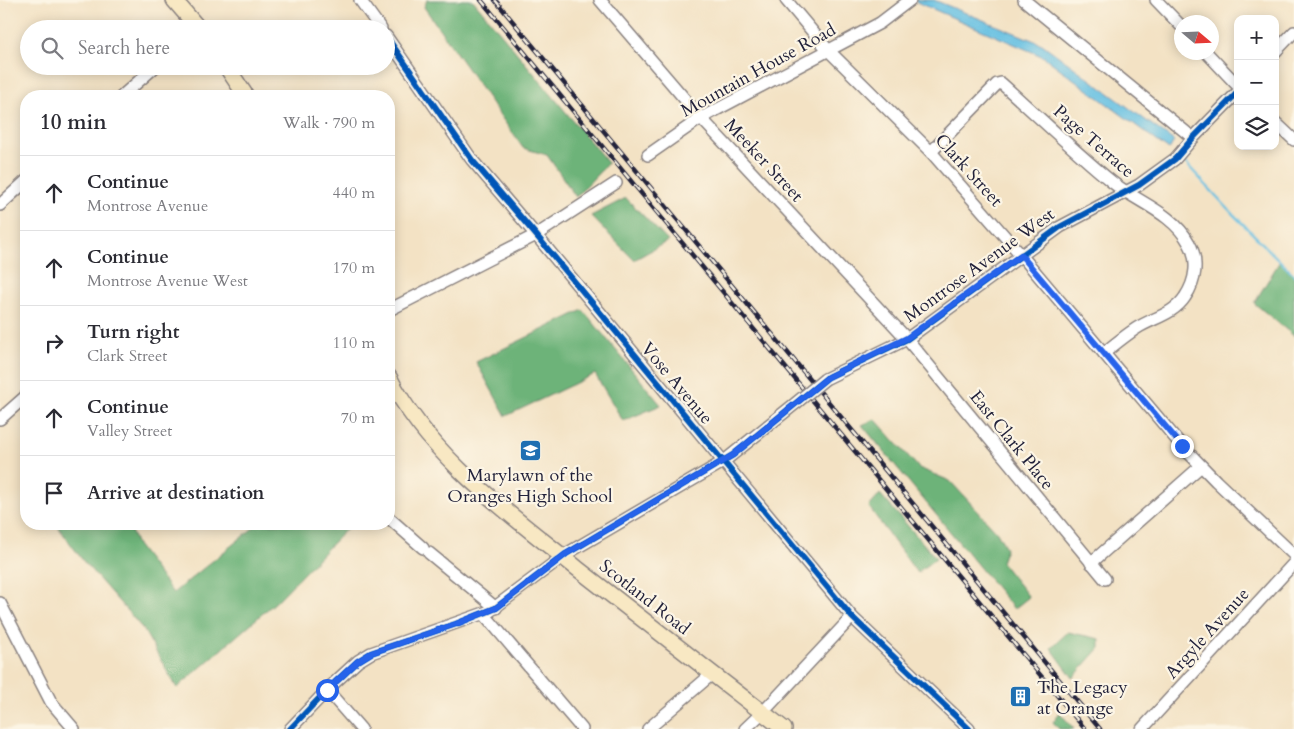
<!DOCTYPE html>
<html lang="en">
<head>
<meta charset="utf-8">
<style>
	:root { --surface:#fff; --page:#f2f2f3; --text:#2b2b33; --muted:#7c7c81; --line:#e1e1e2 }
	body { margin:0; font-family:Cardo,serif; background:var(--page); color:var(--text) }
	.controls { position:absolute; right:15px; top:15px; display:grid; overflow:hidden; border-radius:10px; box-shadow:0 2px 12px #0003 }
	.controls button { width:45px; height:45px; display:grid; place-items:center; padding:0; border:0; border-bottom:1px solid var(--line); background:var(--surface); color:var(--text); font:25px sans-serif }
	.compass { position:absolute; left:1174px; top:15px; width:45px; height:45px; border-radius:50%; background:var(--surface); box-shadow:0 2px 12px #0003; rotate:109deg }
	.stop { position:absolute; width:15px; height:15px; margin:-11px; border:4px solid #2563eb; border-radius:50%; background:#fff }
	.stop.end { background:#2563eb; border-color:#fff; box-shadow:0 1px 5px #0008 }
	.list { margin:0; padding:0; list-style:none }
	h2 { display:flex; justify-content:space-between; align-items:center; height:65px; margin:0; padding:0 20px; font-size:21px }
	h2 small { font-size:16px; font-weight:400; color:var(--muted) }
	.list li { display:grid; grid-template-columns:32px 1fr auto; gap:15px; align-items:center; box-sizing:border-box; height:75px; padding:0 20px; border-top:1px solid var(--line) }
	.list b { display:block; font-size:19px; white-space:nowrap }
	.list p { margin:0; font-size:16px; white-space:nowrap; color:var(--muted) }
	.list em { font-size:16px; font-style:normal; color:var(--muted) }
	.icon { flex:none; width:28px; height:28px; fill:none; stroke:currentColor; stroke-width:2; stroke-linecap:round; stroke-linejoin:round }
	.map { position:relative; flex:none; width:1294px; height:729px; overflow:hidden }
	.search { position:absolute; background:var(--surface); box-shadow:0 2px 12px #0003; left:20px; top:20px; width:375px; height:55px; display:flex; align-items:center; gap:12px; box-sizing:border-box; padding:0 18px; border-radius:28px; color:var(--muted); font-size:19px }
	.panel { position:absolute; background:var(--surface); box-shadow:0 2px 12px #0003; left:20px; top:90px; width:375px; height:440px; border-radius:20px }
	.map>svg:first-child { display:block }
</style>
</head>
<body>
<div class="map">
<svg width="1294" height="729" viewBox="0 0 1294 729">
	<rect width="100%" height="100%" fill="#fcf5e5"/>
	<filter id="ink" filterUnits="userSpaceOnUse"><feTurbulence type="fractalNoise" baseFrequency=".02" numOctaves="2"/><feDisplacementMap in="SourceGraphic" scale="10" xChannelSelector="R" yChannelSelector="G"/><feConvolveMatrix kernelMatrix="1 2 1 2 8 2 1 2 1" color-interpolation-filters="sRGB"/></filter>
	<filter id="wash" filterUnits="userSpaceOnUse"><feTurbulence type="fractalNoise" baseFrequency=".0096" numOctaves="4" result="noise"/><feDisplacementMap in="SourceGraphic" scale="20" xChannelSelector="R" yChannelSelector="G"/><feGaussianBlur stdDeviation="1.12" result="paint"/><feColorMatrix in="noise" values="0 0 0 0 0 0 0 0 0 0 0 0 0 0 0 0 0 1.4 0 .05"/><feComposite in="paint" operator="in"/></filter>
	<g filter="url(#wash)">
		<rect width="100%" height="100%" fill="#f3e2c4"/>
		<g fill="#6db379" stroke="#486a5a">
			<polygon points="427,0 473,0 608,163 576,197 547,155 523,148 424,7"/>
			<polygon points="626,198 668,241 634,260 591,216"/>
			<polygon points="1280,261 1294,275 1294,336 1254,303"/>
			<polygon points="583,310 661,405 623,421 595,374 506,416 476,362"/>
			<polygon points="875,419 919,468 950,481 997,532 1006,548 1001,562 1029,597 1014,609 862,425"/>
			<polygon points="880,494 936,558 917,573 869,507"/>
			<polygon points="56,524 128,524 137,545 173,593 258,524 351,524 277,601 177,688 143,629 84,562"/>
			<polygon points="1068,632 1100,639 1100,648 1073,678 1051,648"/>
			<polygon points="1060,713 1074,729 1059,729 1053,722"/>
		</g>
		<polygon fill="#64bfe2" stroke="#43708e" points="912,0 934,0 1042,44 1174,141 1169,150 1044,57"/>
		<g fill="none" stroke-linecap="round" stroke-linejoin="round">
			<polyline stroke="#64bfe2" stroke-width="2.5" points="1181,158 1232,213 1294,275"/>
		</g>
	</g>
	<g filter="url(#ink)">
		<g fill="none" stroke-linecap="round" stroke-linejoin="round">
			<defs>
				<g id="minor">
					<polyline points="360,0 381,29"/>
					<polyline points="600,0 701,118 907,339 1105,579"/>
					<polyline points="786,0 828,50 931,152 1021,255 1182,446 1216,481 1294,555"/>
					<polyline points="1024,0 1193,138"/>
					<polyline points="1156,0 1182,27"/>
					<polyline points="386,36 472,160 536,235 852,617 969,729"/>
					<polyline points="1206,52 1238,86"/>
					<polyline points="1275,52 1294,32"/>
					<polyline points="122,96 156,66"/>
					<polyline points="1275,122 1294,140"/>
					<path d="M931,152L997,84L1001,83C1038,116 1074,151 1112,182C1137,202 1173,213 1189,243C1199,260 1196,281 1185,297C1174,314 1153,318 1137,328C1126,335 1115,344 1104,353"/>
					<polyline points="648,155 701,118 880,23 910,0"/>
					<polyline points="0,205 26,181"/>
					<polyline points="389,310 536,235 616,183"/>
					<polyline points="825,379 907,339 1060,227 1139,185 1175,159 1193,138 1238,92"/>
					<polyline points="0,419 26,396"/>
					<polyline points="389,518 423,548"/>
					<polyline points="429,553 496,608"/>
					<polyline points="1091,563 1201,466"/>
					<polyline points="0,603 51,702 74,729"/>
					<polyline points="484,614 582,729"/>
					<polyline points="327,690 361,729"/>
					<polyline points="290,729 333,684 358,661 371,653 490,611 566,554 723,462 796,403"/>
					<polyline points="648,729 712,674"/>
					<polyline points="745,729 765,710 852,617"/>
					<polyline points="1142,729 1294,563"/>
				</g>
				<g id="secondary">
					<polyline points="174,0 199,29"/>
					<polyline points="226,66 246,96"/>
					<path d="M389,377C430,458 509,513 578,569C647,623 715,676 784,729"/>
				</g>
			</defs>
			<use href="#minor" stroke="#8a8280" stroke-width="14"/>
			<use href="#secondary" stroke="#8a8280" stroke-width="18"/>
			<use href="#minor" stroke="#fff" stroke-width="11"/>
			<use href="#secondary" stroke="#f8e8c3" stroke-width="15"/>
			<defs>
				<g id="rail">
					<polyline points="481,0 1085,729"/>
					<polyline points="495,0 1100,729"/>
				</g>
			</defs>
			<use href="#rail" stroke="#22223b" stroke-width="4.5"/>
			<use href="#rail" stroke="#fcf5e5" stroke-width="2.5" stroke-dasharray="8" stroke-linecap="butt"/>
			<defs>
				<polyline id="minor-bridge" points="796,403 825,379"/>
			</defs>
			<use href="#minor-bridge" stroke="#8a8280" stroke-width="14" stroke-linecap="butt"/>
			<use href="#minor-bridge" stroke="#fff" stroke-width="11"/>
			<defs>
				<g id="cycleway">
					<polyline points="386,36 472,160 536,235 852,617 969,729"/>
					<polyline points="290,729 327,690 358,661 371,653 456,624 496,608 566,554 733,455 828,377 907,339 1060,227 1139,185 1175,159 1193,138 1238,92"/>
				</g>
			</defs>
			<use href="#cycleway" stroke="#fcf5e5" stroke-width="9"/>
			<use href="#cycleway" stroke="#0057b8" stroke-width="6"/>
		</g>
	</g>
	<g fill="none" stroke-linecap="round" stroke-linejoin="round" filter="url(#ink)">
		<polyline stroke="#2563eb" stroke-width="6" points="327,690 358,661 371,653 456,624 496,608 566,554 733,455 828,377 907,338 1021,255 1182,446"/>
	</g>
	<defs>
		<symbol id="school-square" viewBox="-11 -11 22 22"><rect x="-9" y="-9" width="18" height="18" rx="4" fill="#1f6fb2" stroke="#fcf5e5"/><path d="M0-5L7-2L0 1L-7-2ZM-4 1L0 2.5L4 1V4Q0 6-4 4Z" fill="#fff"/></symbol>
		<symbol id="building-square" viewBox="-11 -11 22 22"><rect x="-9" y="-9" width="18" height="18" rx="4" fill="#1f6fb2" stroke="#fcf5e5"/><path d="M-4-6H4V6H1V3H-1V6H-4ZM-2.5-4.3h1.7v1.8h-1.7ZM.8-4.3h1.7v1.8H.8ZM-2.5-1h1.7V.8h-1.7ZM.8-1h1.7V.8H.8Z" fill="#fff"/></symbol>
	</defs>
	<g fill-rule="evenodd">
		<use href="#school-square" x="518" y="438" width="25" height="25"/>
		<use href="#building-square" x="1008" y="684" width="25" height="25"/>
	</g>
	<g text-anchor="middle" stroke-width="4.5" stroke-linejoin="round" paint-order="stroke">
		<g font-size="18" fill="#22223b" stroke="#fcf5e5">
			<text transform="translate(758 70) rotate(-29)" y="6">Mountain House Road</text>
			<text transform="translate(1094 141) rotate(41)" y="6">Page Terrace</text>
			<text transform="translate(764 160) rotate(47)" y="6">Meeker Street</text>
			<text transform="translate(969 170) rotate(48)" y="6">Clark Street</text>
			<text transform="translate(979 265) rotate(-36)" y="6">Montrose Avenue West</text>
			<text transform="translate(677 383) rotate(50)" y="6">Vose Avenue</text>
			<text transform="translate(1012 440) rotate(51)" y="6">East Clark Place</text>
			<text transform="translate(645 597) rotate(38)" y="6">Scotland Road</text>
			<text transform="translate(1207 633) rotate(-48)" y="6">Argyle Avenue</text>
		</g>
		<g font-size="18" fill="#22223b" stroke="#fcf5e5">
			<text x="530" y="481">Marylawn of the<tspan x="530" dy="21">Oranges High School</tspan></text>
			<text x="1037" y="693" text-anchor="start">The Legacy<tspan x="1037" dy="21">at Orange</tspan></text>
		</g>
	</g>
</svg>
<div class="controls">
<button>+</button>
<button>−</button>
<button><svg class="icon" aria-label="layers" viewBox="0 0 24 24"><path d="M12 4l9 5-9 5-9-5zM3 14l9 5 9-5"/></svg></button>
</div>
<svg class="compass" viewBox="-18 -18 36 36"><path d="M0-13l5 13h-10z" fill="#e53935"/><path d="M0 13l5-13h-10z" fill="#7c7c81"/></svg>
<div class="stop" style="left:327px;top:690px"></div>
<div class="stop end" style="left:1182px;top:446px"></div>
<div class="search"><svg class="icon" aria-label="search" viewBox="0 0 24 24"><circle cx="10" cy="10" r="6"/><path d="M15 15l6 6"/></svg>Search here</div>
<section class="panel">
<h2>10 min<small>Walk · 790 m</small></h2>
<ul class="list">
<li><svg class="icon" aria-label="ahead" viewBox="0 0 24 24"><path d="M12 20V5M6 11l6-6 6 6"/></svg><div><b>Continue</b><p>Montrose Avenue</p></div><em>440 m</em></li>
<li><svg class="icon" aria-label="ahead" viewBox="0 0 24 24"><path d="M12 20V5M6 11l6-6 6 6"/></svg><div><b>Continue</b><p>Montrose Avenue West</p></div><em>170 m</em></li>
<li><svg class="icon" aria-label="right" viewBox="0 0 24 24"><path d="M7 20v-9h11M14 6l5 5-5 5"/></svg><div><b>Turn right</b><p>Clark Street</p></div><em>110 m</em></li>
<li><svg class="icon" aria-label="ahead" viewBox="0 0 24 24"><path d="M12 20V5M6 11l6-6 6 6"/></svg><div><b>Continue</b><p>Valley Street</p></div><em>70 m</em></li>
<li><svg class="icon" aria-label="arrive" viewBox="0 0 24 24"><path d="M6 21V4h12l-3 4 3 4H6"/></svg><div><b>Arrive at destination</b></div></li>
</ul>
</section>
</div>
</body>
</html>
